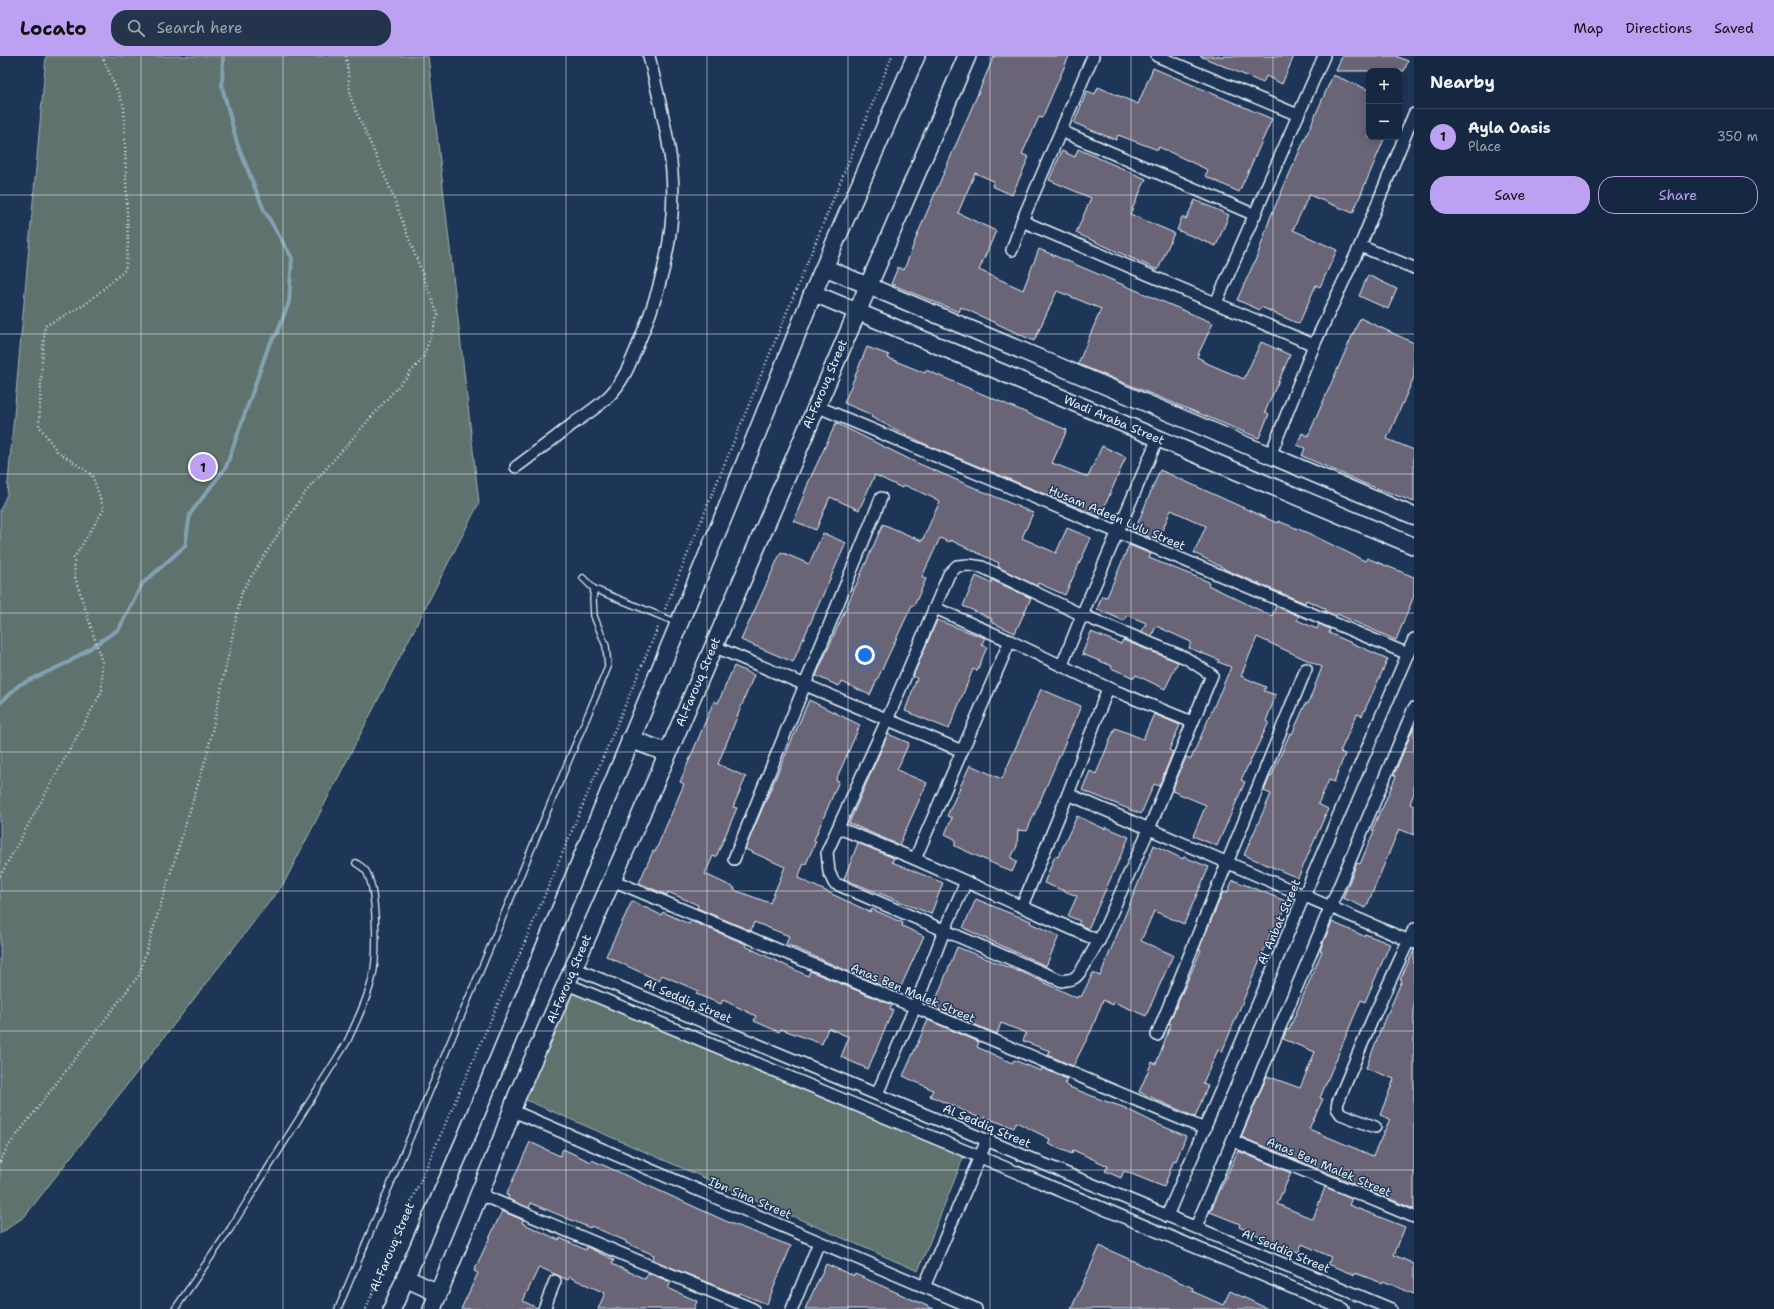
<!DOCTYPE html>
<html lang="en">
<head>
<meta charset="utf-8">
<style>
	:root { --surface:#162841; --page:#23344c; --text:#f1f3f6; --muted:#9ea6b1; --line:#35445a; --accent:#bca0f2 }
	body { margin:0; font-family:"Shantell Sans",sans-serif; background:var(--page); color:var(--text) }
	.controls { position:absolute; right:12px; top:12px; display:grid; overflow:hidden; border-radius:8px; box-shadow:0 2px 10px #0003 }
	.controls button { width:36px; height:36px; display:grid; place-items:center; padding:0; border:0; border-bottom:1px solid var(--line); background:var(--surface); color:var(--text); font:20px sans-serif }
	.you { position:absolute; left:865px; top:599px; width:14px; height:14px; margin:-10px; border:3px solid #fff; border-radius:50%; background:#1a73e8; box-shadow:0 0 0 6px #1a73e833 }
	.badge { display:grid; place-items:center; width:26px; height:26px; border-radius:50%; background:var(--accent); color:#111; font-size:13px; font-weight:700 }
	.pin { position:absolute; translate:-50% -50%; border:2px solid #fff; box-shadow:0 1px 4px #0006 }
	.list { margin:0; padding:0; list-style:none }
	h2 { display:flex; justify-content:space-between; align-items:center; height:52px; margin:0; padding:0 16px; font-size:17px }
	h2 small { font-size:13px; font-weight:400; color:var(--muted) }
	.list li { display:grid; grid-template-columns:26px 1fr auto; gap:12px; align-items:center; box-sizing:border-box; height:56px; padding:0 16px; border-top:1px solid var(--line) }
	.list b { display:block; font-size:15px; white-space:nowrap }
	.list p { margin:0; font-size:13px; white-space:nowrap; color:var(--muted) }
	.list em { font-size:13px; font-style:normal; color:var(--muted) }
	.actions { display:flex; gap:8px; padding:12px 16px }
	.actions a { flex:1; padding:9px 0; border:1px solid var(--accent); border-radius:16px; text-align:center; font-size:14px; color:var(--accent) }
	.actions .main { background:var(--accent); color:#111 }
	.icon { flex:none; width:22px; height:22px; fill:none; stroke:currentColor; stroke-width:2; stroke-linecap:round; stroke-linejoin:round }
	.map { position:relative; flex:none; width:1414px; height:1253px; overflow:hidden }
	header { display:flex; align-items:center; gap:24px; box-sizing:border-box; height:56px; padding:0 20px; background:var(--accent); color:#111 }
	header strong { font-size:19px }
	nav { display:flex; gap:22px; margin-inline-start:auto; font-size:14px }
	.search { width:280px; height:36px; background:var(--page); display:flex; align-items:center; gap:10px; box-sizing:border-box; padding:0 14px; border-radius:16px; color:var(--muted); font-size:15px }
	main { display:flex }
	aside { flex:1; background:var(--surface) }
	.map>svg:first-child { display:block }
</style>
</head>
<body>
<header>
<strong>Locato</strong>
<div class="search"><svg class="icon" aria-label="search" viewBox="0 0 24 24"><circle cx="10" cy="10" r="6"/><path d="M15 15l6 6"/></svg>Search here</div>
<nav><a>Map</a><a>Directions</a><a>Saved</a></nav>
</header>
<main>
<div class="map">
<svg width="1414" height="1253" viewBox="0 0 1414 1253">
	<rect width="100%" height="100%" fill="#1d3557"/>
	<filter id="ink" filterUnits="userSpaceOnUse"><feTurbulence type="fractalNoise" baseFrequency=".025" numOctaves="2"/><feDisplacementMap in="SourceGraphic" scale="8" xChannelSelector="R" yChannelSelector="G"/><feConvolveMatrix kernelMatrix="1 2 1 2 8 2 1 2 1" color-interpolation-filters="sRGB"/></filter>
	<g filter="url(#ink)">
		<g fill="#5e726d" stroke="#a3b2b2">
			<polygon points="46,0 428,0 479,447 284,827 25,1160 0,1178 0,454 7,438"/>
			<polygon points="567,928 966,1095 918,1215 517,1040"/>
		</g>
		<g fill="none" stroke-linecap="round" stroke-linejoin="round">
			<polyline stroke="#83a1b2" stroke-width="4" points="0,647 19,629 69,606 119,573 142,528 185,490 190,458 226,411 269,289 277,277 289,246 292,202 264,154 237,87 222,30 223,0"/>
		</g>
		<g fill="#696576" stroke="#e8f1f8">
			<polygon points="994,0 1069,0 1042,62 1039,61 1022,98 1029,101 1012,139 992,130 994,125 975,117 958,157 996,175 979,214 1023,234 1039,193 1213,267 1197,301 1203,304 1202,305 1244,323 1261,286 1290,299 1265,356 1269,358 1259,382 1078,308 1101,253 1057,235 1034,285 961,251 959,256 891,228 898,211 904,214 918,177"/>
			<polygon points="1200,0 1294,0 1282,28 1266,20 1263,27"/>
			<polygon points="1342,0 1396,0 1408,5 1404,15 1336,15"/>
			<polygon points="1153,12 1272,63 1239,136 1205,120 1208,114 1159,91 1158,94 1118,79 1116,84 1074,67 1087,35 1095,38 1098,31 1138,48"/>
			<polygon points="1333,19 1369,34 1369,81 1385,81 1353,157 1309,139 1293,174 1337,194 1320,231 1316,229 1299,268 1261,251 1260,254 1237,244 1258,198 1270,162"/>
			<polygon points="1078,93 1146,123 1130,158 1174,177 1158,214 1076,177 1091,142 1049,124 1062,95 1075,101"/>
			<polygon points="1195,144 1229,159 1216,190 1177,174 1182,161 1186,163"/>
			<polygon points="1368,219 1397,233 1388,253 1359,240"/>
			<polygon points="1360,262 1414,287 1414,321 1387,383 1414,394 1414,446 1363,427 1302,400 1305,392 1297,389 1302,377 1308,380"/>
			<polygon points="867,291 889,299 888,302 925,317 926,314 1067,374 1052,407 1088,421 1102,390 1126,401 1100,461 927,389 871,361 872,359 844,347"/>
			<polygon points="836,367 915,406 1033,457 1022,482 1056,497 1067,472 1091,482 1065,539 1038,527 1037,530 998,511 999,507 950,484 949,486 940,482 922,521 926,523 914,550 912,549 870,639 842,626 839,630 816,620 883,468 922,485 940,445 904,429 902,432 875,419 859,454 830,441 816,474 794,465 809,425"/>
			<polygon points="1160,414 1277,467 1278,465 1308,477 1365,505 1367,502 1414,521 1414,540 1396,584 1337,558 1336,560 1325,555 1326,553 1306,544 1305,547 1224,513 1224,512 1194,497 1206,470 1171,454 1158,484 1134,476"/>
			<polygon points="823,477 846,487 793,606 741,584 781,496 809,508"/>
			<polygon points="1129,489 1151,498 1149,502 1209,526 1208,529 1272,560 1276,550 1299,560 1297,564 1317,573 1319,568 1330,573 1329,577 1388,603 1362,660 1357,658 1340,696 1345,698 1334,726 1329,724 1318,748 1328,753 1298,822 1244,799 1271,738 1264,735 1270,720 1271,721 1290,677 1292,678 1306,647 1308,648 1322,611 1257,581 1241,620 1266,631 1264,635 1276,639 1266,665 1269,666 1241,724 1245,726 1217,790 1193,780 1206,749 1172,735 1186,701 1191,703 1231,611 1218,606 1219,604 1189,592 1191,586 1156,570 1152,580 1142,576 1146,567 1127,559 1124,565 1097,553 1102,540 1107,541"/>
			<polygon points="976,520 991,527 992,524 1031,542 1015,577 991,566 992,563 963,550"/>
			<polygon points="937,564 985,582 981,589 987,591 977,615 973,613 949,673 905,655 917,622 913,620"/>
			<polygon points="1091,576 1121,588 1123,584 1178,606 1165,633 1136,619 1134,622 1111,612 1112,610 1082,598"/>
			<polygon points="734,610 754,619 718,708 746,721 733,751 737,752 716,801 713,800 705,818 735,832 734,834 770,847 785,811 745,793 809,644 860,669 836,724 839,725 814,784 816,785 806,808 804,807 798,822 870,856 872,853 903,867 902,870 924,880 898,937 786,888 789,880 754,866 751,875 697,852 698,849 668,836 667,839 639,827 653,795 655,796 670,761 684,728 680,726 714,645 718,647"/>
			<polygon points="1041,633 1081,650 1027,775 1018,774 1017,790 1011,802 1017,805 1012,816 955,790 955,783 945,778 952,762 947,760 970,709 1002,723"/>
			<polygon points="1154,658 1180,669 1169,694 1173,696 1159,730 1154,728 1141,758 1082,734 1090,715 1096,718 1115,672 1143,683"/>
			<polygon points="1414,670 1414,737 1410,748 1414,750 1414,779 1399,773 1366,852 1343,842 1357,807 1360,808 1374,775 1372,774 1381,753 1382,753 1396,720 1394,719"/>
			<polygon points="888,678 909,687 897,714 927,727 899,789 849,767"/>
			<polygon points="1077,760 1105,773 1106,771 1129,781 1088,873 1078,868 1080,865 1068,860 1077,840 1044,827 1055,800 1058,801"/>
			<polygon points="858,787 894,802 892,806 943,827 931,858 844,823"/>
			<polygon points="1154,789 1183,803 1184,801 1209,811 1184,868 1154,855 1141,885 1173,899 1146,960 1114,946 1113,949 1103,944 1091,975 1073,1010 1048,999 1050,995 1023,985 1026,977 1001,967 997,978 933,951 957,891 1020,916 1020,915 1077,942 1078,940 1081,941 1093,917 1100,920"/>
			<polygon points="1233,824 1288,846 1276,874 1273,872 1222,996 1218,994 1203,1027 1208,1029 1195,1061 1139,1036 1152,1006 1156,1008 1171,968 1169,967 1201,894 1199,893 1223,836 1227,837"/>
			<polygon points="976,843 1007,856 1031,865 1030,867 1059,880 1046,910 963,872"/>
			<polygon points="632,845 661,859 663,856 689,868 691,865 746,888 745,890 808,920 810,915 892,949 890,953 893,954 868,1013 841,1001 849,981 828,972 822,988 781,973 779,976 754,965 756,960 723,944 721,948 696,938 698,935 662,919 659,925 606,900"/>
			<polygon points="1332,866 1364,880 1365,878 1390,888 1365,946 1361,944 1320,1042 1323,1043 1309,1073 1373,1100 1390,1063 1380,1059 1394,1023 1366,1012 1387,957 1388,957 1402,924 1400,924 1414,894 1414,1153 1241,1081 1267,1020 1300,1032 1315,996 1283,983 1287,973 1289,974 1322,895 1320,894"/>
			<polygon points="928,964 979,986 977,991 1012,1007 1014,1004 1041,1015 1042,1012 1067,1023 1065,1028 1067,1030 1102,1044 1123,1051 1155,1067 1186,1080 1176,1105 1174,1104 1164,1131 1124,1115 1121,1122 1105,1115 1108,1110 1073,1094 1072,1098 1048,1088 1050,1083 1016,1066 1014,1072 984,1061 982,1063 930,1040 933,1034 903,1020"/>
			<polygon points="530,1086 560,1100 563,1093 591,1106 592,1104 730,1167 791,1190 767,1248 739,1237 738,1239 653,1204 654,1199 626,1187 626,1185 591,1170 590,1172 531,1147 529,1152 508,1143 509,1140 506,1139"/>
			<polygon points="1238,1095 1291,1117 1277,1148 1313,1163 1325,1131 1352,1142 1349,1149 1405,1171 1394,1199 1414,1208 1414,1238 1383,1225 1382,1227 1355,1217 1354,1219 1328,1208 1331,1201 1302,1188 1298,1197 1239,1171 1240,1168 1210,1156"/>
			<polygon points="502,1155 523,1164 522,1167 559,1184 560,1182 586,1194 587,1191 614,1204 612,1208 645,1223 648,1217 671,1226 668,1232 697,1245 694,1253 598,1253 605,1237 569,1221 568,1224 539,1211 523,1245 537,1252 537,1253 461,1253 478,1217 474,1215"/>
			<polygon points="1100,1190 1193,1232 1192,1235 1223,1249 1230,1235 1268,1253 1071,1253"/>
			<polygon points="826,1208 854,1220 855,1218 934,1253 805,1253"/>
		</g>
		<g fill="none" stroke-linecap="round" stroke-linejoin="round">
			<defs>
				<g id="lane">
					<polyline points="583,522 594,533 678,567"/>
					<path d="M175,1253L230,1173L347,986C356,966 367,945 372,923C378,902 377,836 367,817C365,812 360,810 356,807"/>
					<polyline points="338,1253 608,611 606,590 594,560 593,543 594,533"/>
				</g>
				<g id="street">
					<polyline points="1157,0 1298,59"/>
					<polyline points="1061,75 1255,159"/>
					<polyline points="1022,165 1314,289"/>
					<polyline points="1360,190 1414,212"/>
					<polyline points="1012,194 1022,165 1093,0"/>
					<polyline points="1216,247 1324,0"/>
					<polyline points="816,350 1408,598"/>
					<polyline points="1270,400 1314,289 1360,190 1414,58"/>
					<path d="M516,411C536,396 555,382 574,367C585,359 598,351 608,341C624,326 633,301 641,281C666,221 680,156 669,92C664,61 656,30 649,0"/>
					<path d="M969,509L982,511L1082,559L1186,602L1212,619L1149,773L1099,885C1093,893 1081,919 1074,922C1071,924 1065,924 1062,925L834,827L829,816L827,796L887,664L949,518L957,510Z"/>
					<polyline points="935,552 1010,585 1108,632 1192,666"/>
					<polyline points="713,590 962,695"/>
					<polyline points="1062,609 1082,559 1158,382"/>
					<polyline points="1068,738 1414,887"/>
					<polyline points="839,772 915,803 1099,885"/>
					<polyline points="734,803 881,442"/>
					<polyline points="915,803 1010,585"/>
					<polyline points="612,824 1205,1073"/>
					<polyline points="1022,850 1068,738 1108,632"/>
					<polyline points="574,912 1391,1253"/>
					<polyline points="567,928 1343,1253"/>
					<polyline points="1157,979 1306,613"/>
					<polyline points="877,1038 915,951 944,875 966,826"/>
					<polyline points="513,1055 976,1253"/>
					<polyline points="1375,1071 1341,1058 1337,1052 1338,1046 1372,964 1414,873"/>
					<polyline points="1233,1085 1414,1161"/>
					<polyline points="479,1138 753,1253"/>
					<polyline points="1167,1160 1414,583"/>
					<polyline points="1196,1171 1414,652"/>
					<polyline points="924,1231 987,1084"/>
					<polyline points="544,1253 555,1225"/>
					<polyline points="792,1253 819,1186"/>
				</g>
				<g id="secondary">
					<polyline points="826,212 1414,460"/>
					<polyline points="813,237 1414,490"/>
				</g>
				<g id="primary">
					<polyline points="630,683 668,697"/>
					<polyline points="405,1222 438,1237"/>
					<polyline points="392,1253 467,1079 727,452 813,237 916,0"/>
					<polyline points="432,1253 501,1085 517,1040 668,697 967,0"/>
				</g>
			</defs>
			<use href="#lane" stroke="#e8f1f8" stroke-width="8"/>
			<use href="#street" stroke="#e8f1f8" stroke-width="14"/>
			<use href="#secondary" stroke="#e8f1f8" stroke-width="19"/>
			<use href="#primary" stroke="#e8f1f8" stroke-width="20"/>
			<g stroke="#e8f1f8" stroke-width="2.5" stroke-dasharray="1 3" stroke-linecap="butt">
				<polyline points="665,553 892,0"/>
				<polyline points="0,820 102,635 102,606 75,521 74,502 104,453 92,419 57,395 39,370 42,305 45,270 86,248 125,214 128,190 124,50 102,0"/>
				<polyline points="0,1106 7,1092 139,919 207,699 242,535 303,439 423,302 438,259 389,130 351,43 346,0"/>
				<polyline points="366,1253 391,1192 521,895 659,569"/>
			</g>
			<use href="#lane" stroke="#1d3557" stroke-width="5.5"/>
			<use href="#street" stroke="#1d3557" stroke-width="11"/>
			<use href="#secondary" stroke="#1d3557" stroke-width="16"/>
			<use href="#primary" stroke="#1d3557" stroke-width="17"/>
		</g>
	</g>
	<path fill="none" stroke="#e8f1f8" stroke-width="1" stroke-opacity="0.55" d="M141,0V1253M283,0V1253M424,0V1253M566,0V1253M707,0V1253M848,0V1253M990,0V1253M1131,0V1253M1273,0V1253M0,139H1414M0,278H1414M0,418H1414M0,557H1414M0,696H1414M0,835H1414M0,975H1414M0,1114H1414"/>
	<g text-anchor="middle" stroke-width="3" stroke-linejoin="round" paint-order="stroke">
		<g font-size="12" fill="#e8f1f8" stroke="#1d3557">
			<text transform="translate(825 328) rotate(-67)" y="4">Al-Farouq Street</text>
			<text transform="translate(1114 364) rotate(23)" y="4">Wadi Araba Street</text>
			<text transform="translate(1117 462) rotate(23)" y="4">Husam Adeen Lulu Street</text>
			<text transform="translate(698 626) rotate(-67)" y="4">Al-Farouq Street</text>
			<text transform="translate(1279 866) rotate(-67)" y="4">Al Anbat Street</text>
			<text transform="translate(569 923) rotate(-67)" y="4">Al-Farouq Street</text>
			<text transform="translate(913 937) rotate(23)" y="4">Anas Ben Malek Street</text>
			<text transform="translate(688 945) rotate(23)" y="4">Al Seddiq Street</text>
			<text transform="translate(987 1070) rotate(23)" y="4">Al Seddiq Street</text>
			<text transform="translate(1329 1111) rotate(23)" y="4">Anas Ben Malek Street</text>
			<text transform="translate(750 1142) rotate(23)" y="4">Ibn Sina Street</text>
			<text transform="translate(392 1191) rotate(-67)" y="4">Al-Farouq Street</text>
			<text transform="translate(1286 1195) rotate(23)" y="4">Al Seddiq Street</text>
		</g>
	</g>
</svg>
<div class="controls">
<button>+</button>
<button>−</button>
</div>
<div class="you"></div>
<div class="pin badge" style="left:203px;top:411px">1</div>
</div>
<aside>
<h2>Nearby<small></small></h2>
<ul class="list">
<li><span class="badge">1</span><div><b>Ayla Oasis</b><p>Place</p></div><em>350 m</em></li>
</ul>
<div class="actions"><a class="main">Save</a><a>Share</a></div>
</aside>
</main>
</body>
</html>
